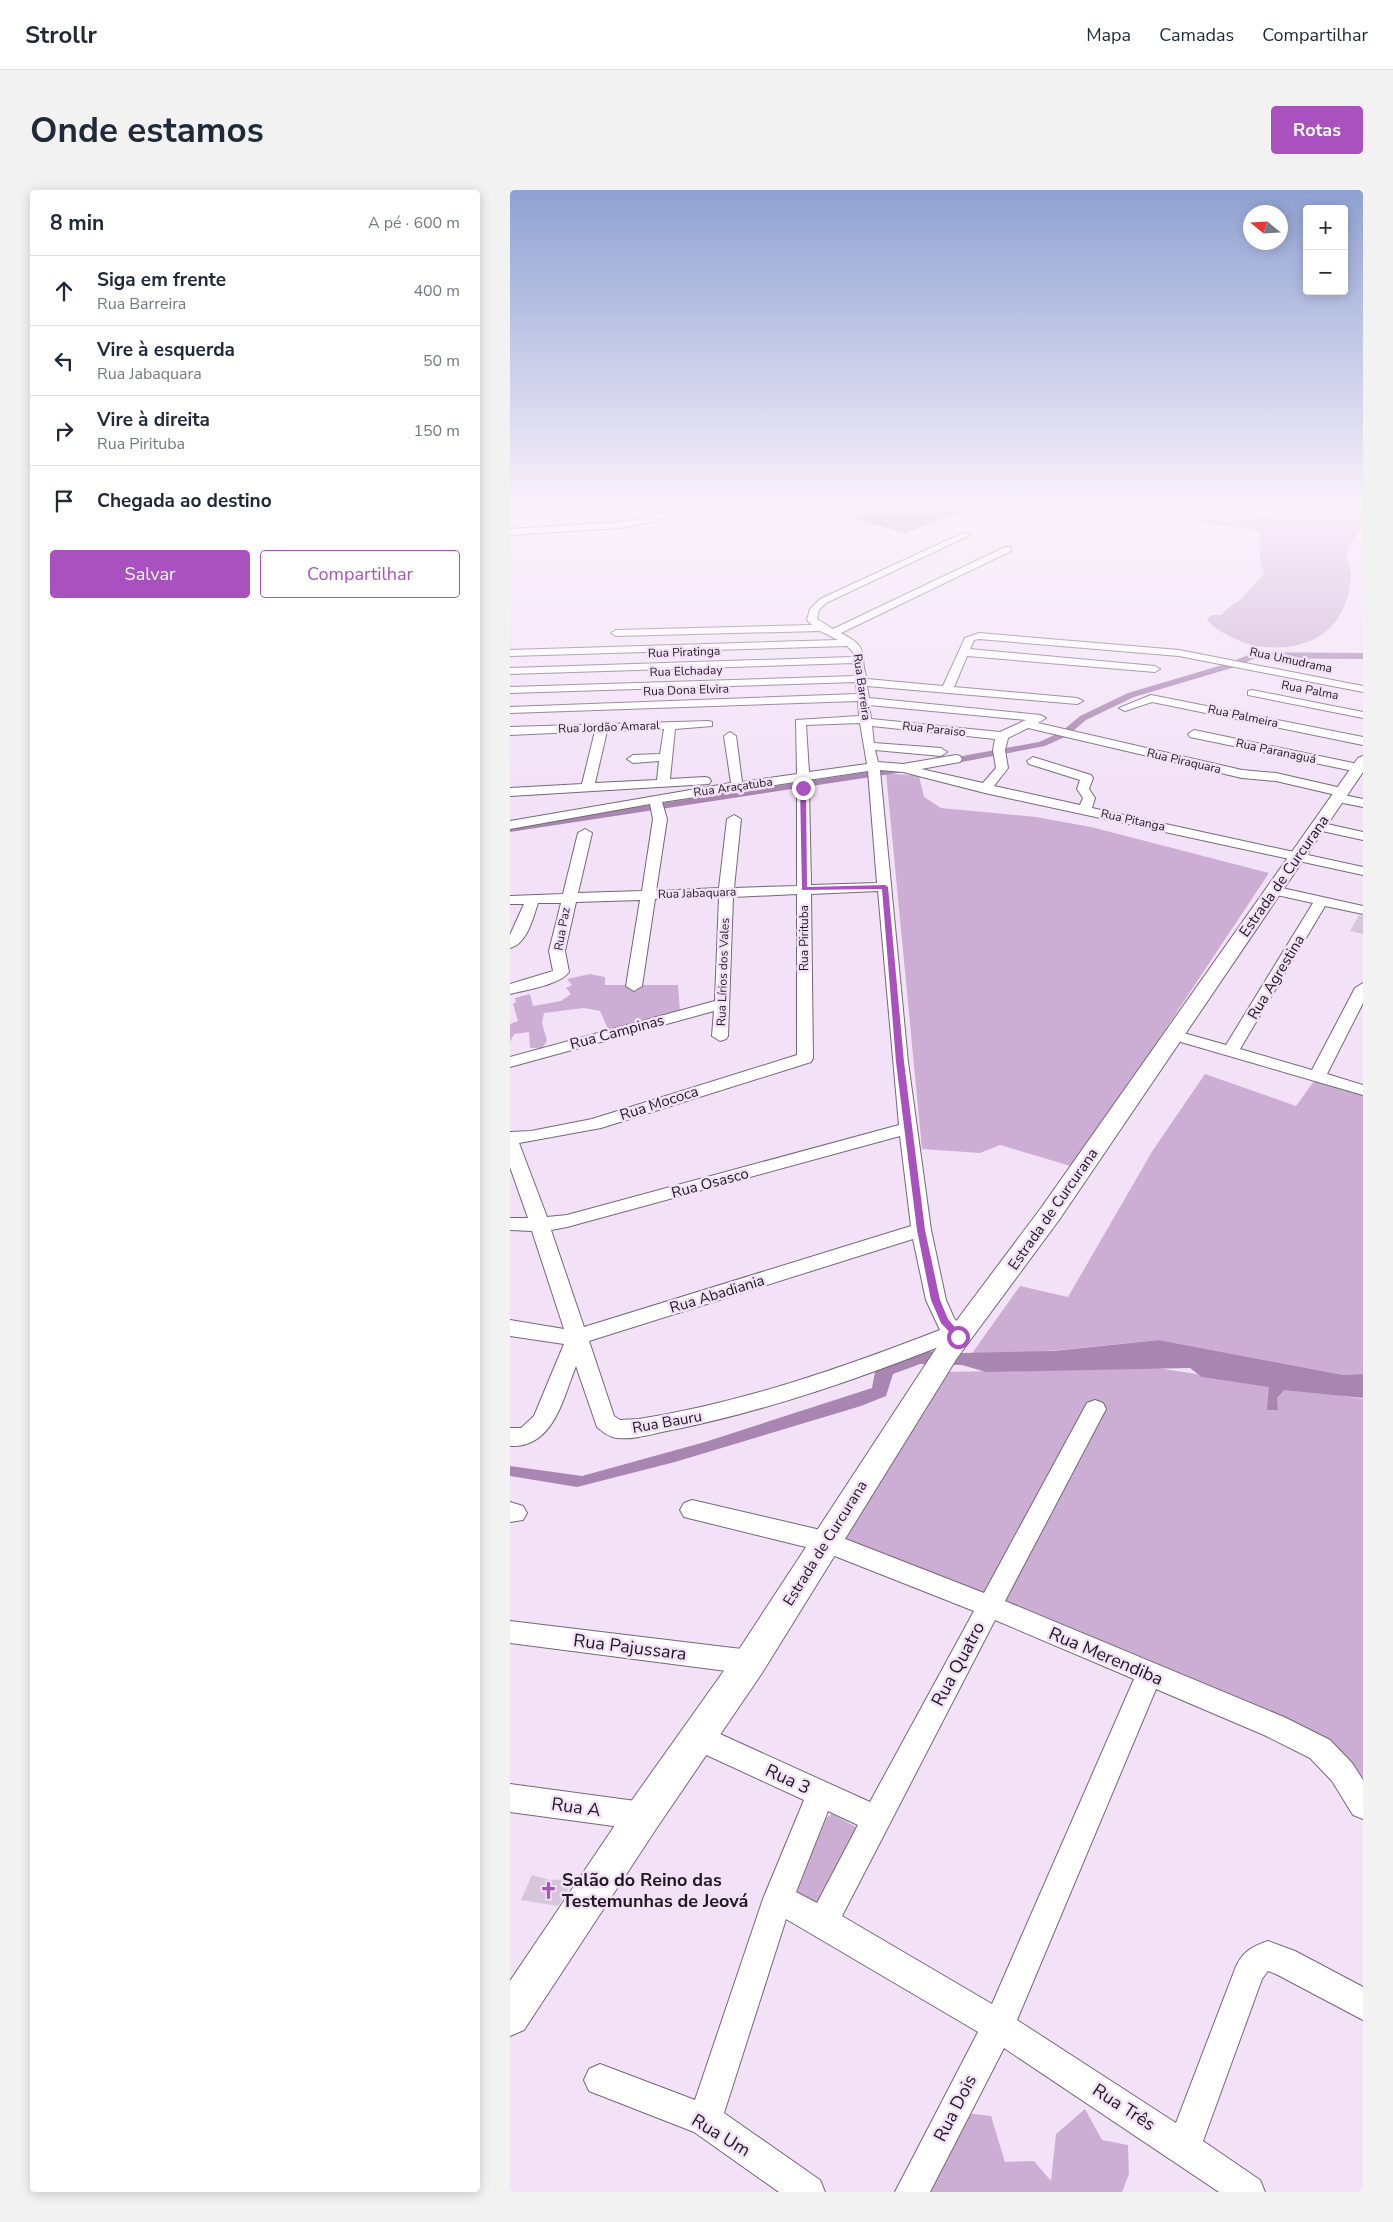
<!DOCTYPE html>
<html lang="pt">
<head>
<meta charset="utf-8">
<style>
	:root { --surface:#fff; --page:#f2f2f3; --text:#1f2937; --muted:#747a83; --line:#e0e1e3; --accent:#a952bf }
	body { margin:0; font-family:"Nunito Sans",sans-serif; background:var(--page); color:var(--text) }
	.controls { position:absolute; right:15px; top:15px; display:grid; overflow:hidden; border-radius:5px; box-shadow:0 2px 12px #0003 }
	.controls button { width:45px; height:45px; display:grid; place-items:center; padding:0; border:0; border-bottom:1px solid var(--line); background:var(--surface); color:var(--text); font:25px sans-serif }
	.compass { position:absolute; left:733px; top:15px; width:45px; height:45px; border-radius:50%; background:var(--surface); box-shadow:0 2px 12px #0003; rotate:288deg }
	.stop { position:absolute; width:15px; height:15px; margin:-11px; border:4px solid #a952bf; border-radius:50%; background:#fff }
	.stop.end { background:#a952bf; border-color:#fff; box-shadow:0 1px 5px #0008 }
	.list { margin:0; padding:0; list-style:none }
	h2 { display:flex; justify-content:space-between; align-items:center; height:65px; margin:0; padding:0 20px; font-size:21px }
	h2 small { font-size:16px; font-weight:400; color:var(--muted) }
	.list li { display:grid; grid-template-columns:32px 1fr auto; gap:15px; align-items:center; box-sizing:border-box; height:70px; padding:0 20px; border-top:1px solid var(--line) }
	.list b { display:block; font-size:19px; white-space:nowrap }
	.list p { margin:0; font-size:16px; white-space:nowrap; color:var(--muted) }
	.list em { font-size:16px; font-style:normal; color:var(--muted) }
	.actions { display:flex; gap:10px; padding:15px 20px }
	.actions a { flex:1; padding:11px 0; border:1px solid var(--accent); border-radius:5px; text-align:center; font-size:18px; color:var(--accent) }
	.actions .main { background:var(--accent); color:#fff }
	.icon { flex:none; width:28px; height:28px; fill:none; stroke:currentColor; stroke-width:2; stroke-linecap:round; stroke-linejoin:round }
	.map { position:relative; flex:none; width:853px; height:2002px; overflow:hidden; border-radius:5px }
	header { display:flex; align-items:center; gap:30px; box-sizing:border-box; height:70px; padding:0 25px; background:var(--surface); border-bottom:1px solid var(--line) }
	header strong { font-size:24px }
	nav { display:flex; gap:28px; margin-inline-start:auto; font-size:18px }
	.intro { display:flex; align-items:center; justify-content:space-between; box-sizing:border-box; height:120px; padding:0 30px }
	h1 { margin:0; font-size:35px }
	.button { padding:12px 22px; border-radius:5px; background:var(--accent); color:#fff; font-size:18px; font-weight:700 }
	main { display:flex; gap:30px; padding:0 30px }
	aside { flex:1; background:var(--surface); border-radius:5px; box-shadow:0 2px 12px #0003 }
	.map>svg:first-child { display:block }
</style>
</head>
<body>
<header>
<strong>Strollr</strong>
<nav><a>Mapa</a><a>Camadas</a><a>Compartilhar</a></nav>
</header>
<div class="intro"><h1>Onde estamos</h1><a class="button">Rotas</a></div>
<main>
<aside>
<h2>8 min<small>A pé · 600 m</small></h2>
<ul class="list">
<li><svg class="icon" aria-label="ahead" viewBox="0 0 24 24"><path d="M12 20V5M6 11l6-6 6 6"/></svg><div><b>Siga em frente</b><p>Rua Barreira</p></div><em>400 m</em></li>
<li><svg class="icon" aria-label="left" viewBox="0 0 24 24"><path d="M17 20v-9H6M10 6l-5 5 5 5"/></svg><div><b>Vire à esquerda</b><p>Rua Jabaquara</p></div><em>50 m</em></li>
<li><svg class="icon" aria-label="right" viewBox="0 0 24 24"><path d="M7 20v-9h11M14 6l5 5-5 5"/></svg><div><b>Vire à direita</b><p>Rua Pirituba</p></div><em>150 m</em></li>
<li><svg class="icon" aria-label="arrive" viewBox="0 0 24 24"><path d="M6 21V4h12l-3 4 3 4H6"/></svg><div><b>Chegada ao destino</b></div></li>
</ul>
<div class="actions"><a class="main">Salvar</a><a>Compartilhar</a></div>
</aside>
<div class="map">
<svg width="853" height="2002" viewBox="0 0 853 2002">
	<rect width="100%" height="100%" fill="#f3e2f7"/>
	<g fill="#ccaed4">
		<path d="M775,312H853C853,318 853,326 853,331C851,343 837,353 837,366C837,372 841,378 841,385C838,441 798,464 746,456C732,453 704,441 697,429L702,425H712L714,421L731,409L752,386L754,383L750,372L751,343L735,338L683,333L689,331L751,328L761,326Z"/>
		<polygon points="376,583 409,586 414,607 431,618 526,627 581,637 759,683 564,977 490,955 470,963 412,959"/>
		<polygon points="80,784 95,787 95,795 168,795 170,821 128,835 98,839 90,821 74,818 34,823 32,833 37,851 32,858 20,858 19,842 4,844 0,852 0,834 8,831 3,814 6,812 5,808 20,804 23,816 51,811 61,804 56,798 62,795 57,789"/>
		<polygon points="695,884 786,916 807,887 853,901 853,1184 833,1185 649,1150 458,1169 510,1096 558,1107 643,960"/>
		<polygon points="647,1178 853,1209 853,1600 810,1551 327,1356 435,1182"/>
		<polygon points="322,1624 346,1637 348,1643 311,1710 304,1711 288,1702 287,1697 313,1630"/>
		<polygon points="575,1919 592,1950 618,1955 619,1984 612,2002 415,2002 457,1923 481,1926 495,1972 524,1971 541,1991 546,1944"/>
	</g>
	<g fill="#a985b2">
		<polygon points="384,312 480,312 395,343 342,328"/>
		<polygon points="649,1150 833,1185 853,1184 853,1208 774,1200 767,1208 768,1220 757,1220 759,1197 692,1187 680,1178 476,1182 452,1175 410,1174 383,1184 376,1206 351,1216 165,1272 67,1297 0,1286 0,1276 72,1286 195,1252 362,1198 365,1182 384,1169 413,1161 453,1163 543,1161"/>
	</g>
	<g fill="none" stroke-linecap="round" stroke-linejoin="round">
		<g fill="#a985b2" fill-rule="evenodd">
			<polygon points="745,462 853,463 853,469 746,468 725,477 624,507 576,530 557,546 535,556 431,576 426,573 431,570 529,552 551,542 570,526 618,503 719,473"/>
			<polygon points="404,575 409,578 407,580 0,642 0,636"/>
		</g>
	</g>
	<g fill="#d6c6db">
		<polygon points="849,725 853,726 853,744 840,741"/>
		<polygon points="22,1685 40,1690 65,1689 48,1716 11,1710"/>
	</g>
	<g fill="none" stroke-linecap="round" stroke-linejoin="round">
		<defs>
			<g id="minor">
				<polygon points="21,312 37,312 0,323 0,317"/>
				<polygon points="182,312 195,312 142,332 109,338 0,345 0,339 109,332 137,328"/>
				<path d="M453,343L460,345L316,413L309,420L307,429L323,439L495,357H501V361L331,443C362,459 348,464 357,489L433,496L455,448L469,443L669,460L853,496V502L669,466L469,449L464,450L460,459L645,476L650,479L645,482L457,466L444,497L567,508L573,511L567,514L357,496L359,508L530,525L536,528L528,533L732,580L766,583L836,599L838,602L834,605L853,609V617L823,611L822,608L826,605L766,591L732,588L518,538L498,548L495,560L498,578L484,596L570,615L573,608L567,599L570,590L519,574L517,571L523,567L581,585L583,588L579,599L585,608L582,618L853,677V685L475,603L393,582L370,580L398,872L421,1040L436,1110L444,1128L458,1147L455,1152L448,1155L441,1152C351,1188 262,1219 167,1239C148,1242 127,1250 107,1248C99,1247 93,1242 87,1237L66,1176C53,1208 44,1258 0,1256V1238H11L24,1226L54,1154L0,1146V1130L54,1139L22,1041L0,1040V1028H18L0,977V942L21,941L82,929L287,865V704L223,707L218,846L216,849L210,851L202,846L204,821L0,877V867L205,811L209,707L145,709L132,796L124,801L116,796L130,710L66,712L55,761L59,782C50,795 15,800 0,804V794L43,781L39,761L51,713H28C23,728 17,754 0,758V745L14,714H0V706L53,704L68,643L75,639L82,643L68,703L132,701L143,629L140,614L0,639V631L221,593L214,546L220,542L226,546L232,592L287,584L286,530L349,526L348,511L0,523V517L347,504L346,492L0,503V497L345,486L344,473L0,484V478L343,467V462L337,456L0,466V460L328,450L310,441L106,446L101,443L106,440L302,435L297,430L300,419L310,409ZM359,515L516,530L490,542L361,529ZM350,533L357,574L299,582L296,535ZM362,536L485,549L483,560L486,578L473,593L411,579L450,572L452,569L450,566L446,565L393,574L368,572L365,560L431,566L437,562L431,558L364,553ZM358,581L367,693L301,695L299,598L293,594L287,598V696L224,698L231,629L224,625L217,629L209,698L146,701L157,629L152,612ZM368,701L389,935L57,1025L37,1027L9,953L91,938L301,872L303,868L301,704ZM390,946L401,1036L74,1137L41,1040L57,1037ZM403,1049L416,1110L430,1140C332,1178 234,1212 129,1229L110,1230L104,1226L79,1151Z"/>
				<polygon points="742,500 853,522 853,528 738,505 738,501"/>
				<polygon points="641,505 853,547 853,555 642,512 615,521 609,518"/>
				<path d="M198,531L202,532V536L165,539L160,589L195,587L199,588L201,591L199,594L0,606V598L72,594L85,541L0,545V537ZM154,539L150,564L123,565L117,569L123,573L149,571L147,590L85,593L97,541Z"/>
				<polygon points="684,540 848,574 852,575 853,580 848,582 680,547 678,544"/>
				<polygon points="808,632 853,642 853,650 803,639 801,636"/>
				<polygon points="763,696 853,716 853,724 815,716 730,859 802,880 845,798 853,793 853,813 817,884 853,895 853,905 657,848 655,845 663,840 716,855 803,713 758,703 756,700 758,697"/>
				<path d="M585,1210L593,1213L596,1219L495,1411L774,1527L820,1550L842,1573L853,1590V1629L843,1625L822,1591L800,1568L754,1545L646,1499L507,1830L666,1933L725,1779C732,1762 741,1757 758,1751L785,1761L853,1797V1830L766,1784L758,1781L752,1789L693,1951L750,1990L755,2002H709L494,1858L420,2002H385L468,1842L276,1729L214,1923L310,1990L315,2002H269L184,1942L79,1901L74,1890L79,1879L90,1874L185,1910L253,1709L294,1610L179,1557L175,1548L179,1539L189,1535L199,1539L360,1612L464,1421L312,1361L174,1327L170,1320L174,1313L182,1310L315,1341L474,1403L577,1213ZM485,1430L624,1489L482,1814L332,1726ZM318,1621L348,1635L307,1713L286,1702Z"/>
				<polygon points="0,1312 13,1316 17,1323 13,1330 0,1332"/>
				<polygon points="0,1431 240,1460 249,1464 253,1472 249,1480 240,1484 0,1453"/>
				<polygon points="0,1594 133,1612 143,1616 147,1626 143,1636 133,1640 0,1622"/>
			</g>
			<polygon id="major" points="853,566 853,582 549,1030 447,1168 252,1483 146,1639 14,1840 0,1846 0,1791 120,1613 228,1461 429,1154 531,1018 848,568"/>
		</defs>
		<use href="#minor" stroke="#756779" stroke-width="2"/>
		<use href="#major" stroke="#756779" stroke-width="2"/>
		<use href="#minor" fill="#fff" fill-rule="evenodd"/>
		<use href="#major" fill="#fff" fill-rule="evenodd"/>
	</g>
	<linearGradient id="sky" x2="0" y2="1"><stop stop-color="#8fa1d2"/><stop offset="0.53" stop-color="#faf2fb"/><stop offset="1" stop-color="#faf2fb" stop-opacity="0"/></linearGradient>
	<rect width="853" height="593" fill="url(#sky)"/>
	<polygon fill="#a952bf" points="293,597 296,598 297,697 375,695 378,697 394,872 415,1040 430,1110 438,1129 453,1147 448,1151 431,1133 421,1110 407,1040 386,872 372,699 292,700 290,598"/>
	<defs>
		<symbol id="church-bare" viewBox="-9 -9 18 18"><path d="M-1.2-6h2.4v3.5h3.3v2.4h-3.3V6h-2.4V-.1h-3.3v-2.4h3.3Z" fill="#a952bf" stroke="#f3e2f7" stroke-width="2.5" paint-order="stroke"/></symbol>
	</defs>
	<g fill-rule="evenodd">
		<use href="#church-bare" x="26" y="1688" width="25" height="25"/>
	</g>
	<g text-anchor="middle" stroke-width="5" stroke-linejoin="round" paint-order="stroke">
		<g font-size="12" fill="#1f1921" stroke="#f3e2f7">
			<text transform="translate(174 462) rotate(-2)" y="4">Rua Piratinga</text>
			<text transform="translate(781 470) rotate(12)" y="4">Rua Umudrama</text>
			<text transform="translate(176 481) rotate(-2)" y="4">Rua Elchaday</text>
			<text transform="translate(352 497) rotate(82)" y="4">Rua Barreira</text>
			<text transform="translate(176 500) rotate(-2)" y="4">Rua Dona Elvira</text>
			<text transform="translate(800 500) rotate(11)" y="4">Rua Palma</text>
			<text transform="translate(733 526) rotate(12)" y="4">Rua Palmeira</text>
			<text transform="translate(99 537) rotate(-2)" y="4">Rua Jordão Amaral</text>
			<text transform="translate(424 539) rotate(6)" y="4">Rua Paraiso</text>
			<text transform="translate(766 561) rotate(12)" y="4">Rua Paranaguá</text>
			<text transform="translate(674 571) rotate(13)" y="4">Rua Piraquara</text>
			<text transform="translate(223 597) rotate(-8)" y="4">Rua Araçatuba</text>
			<text transform="translate(623 630) rotate(12)" y="4">Rua Pitanga</text>
			<text transform="translate(187 703) rotate(-2)" y="4">Rua Jabaquara</text>
			<text transform="translate(52 739) rotate(-80)" y="4">Rua Paz</text>
			<text transform="translate(294 748) rotate(-90)" y="4">Rua Pirituba</text>
			<text transform="translate(213 782) rotate(-88)" y="4">Rua Lírios dos Vales</text>
		</g>
		<g font-size="15" fill="#1f1921" stroke="#f3e2f7">
			<text transform="translate(774 686) rotate(-55)" y="5">Estrada de Curcurana</text>
			<text transform="translate(766 787) rotate(-59)" y="5">Rua Agrestina</text>
			<text transform="translate(107 842) rotate(-15)" y="5">Rua Campinas</text>
			<text transform="translate(149 913) rotate(-18)" y="5">Rua Mococa</text>
			<text transform="translate(200 993) rotate(-15)" y="5">Rua Osasco</text>
			<text transform="translate(543 1019) rotate(-55)" y="5">Estrada de Curcurana</text>
			<text transform="translate(207 1104) rotate(-17)" y="5">Rua Abadiania</text>
			<text transform="translate(157 1232) rotate(-10)" y="5">Rua Bauru</text>
			<text transform="translate(315 1353) rotate(-58)" y="5">Estrada de Curcurana</text>
		</g>
		<g font-size="18" fill="#1f1921" stroke="#f3e2f7">
			<text transform="translate(120 1457) rotate(7)" y="6">Rua Pajussara</text>
			<text transform="translate(596 1466) rotate(23)" y="6">Rua Merendiba</text>
			<text transform="translate(448 1474) rotate(-62)" y="6">Rua Quatro</text>
			<text transform="translate(278 1589) rotate(25)" y="6">Rua 3</text>
			<text transform="translate(66 1617) rotate(8)" y="6">Rua A</text>
			<text transform="translate(614 1917) rotate(33)" y="6">Rua Três</text>
			<text transform="translate(445 1918) rotate(-63)" y="6">Rua Dois</text>
			<text transform="translate(211 1945) rotate(31)" y="6">Rua Um</text>
		</g>
		<g font-size="18" font-weight="bold" fill="#1f1921" stroke="#f3e2f7" text-anchor="start">
			<text x="52" y="1696">Salão do Reino das<tspan x="52" dy="21">Testemunhas de Jeová</tspan></text>
		</g>
	</g>
</svg>
<div class="controls">
<button>+</button>
<button>−</button>
</div>
<svg class="compass" viewBox="-18 -18 36 36"><path d="M0-13l5 13h-10z" fill="#e53935"/><path d="M0 13l5-13h-10z" fill="#747a83"/></svg>
<div class="stop" style="left:448px;top:1147px"></div>
<div class="stop end" style="left:293px;top:598px"></div>
</div>
</main>
</body>
</html>
